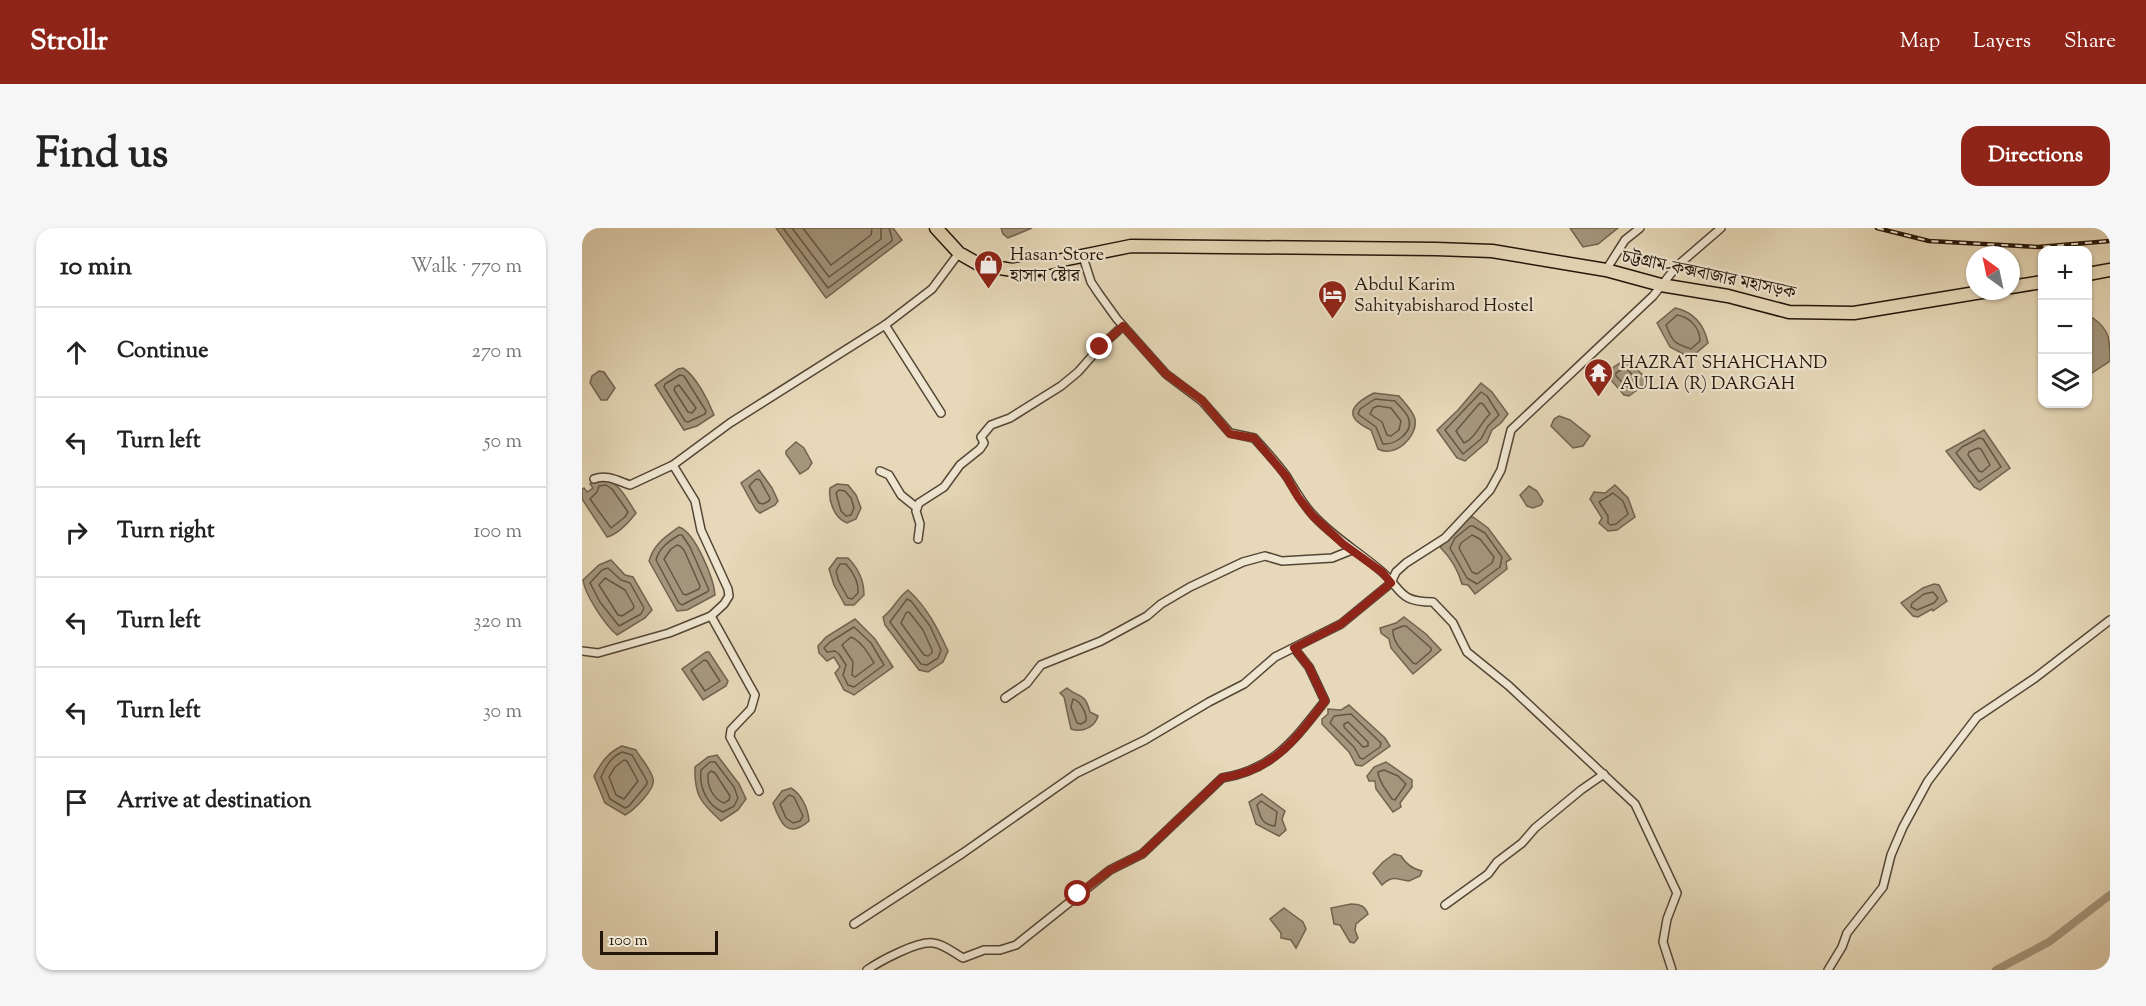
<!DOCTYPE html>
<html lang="en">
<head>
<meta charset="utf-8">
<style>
	:root { --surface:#fff; --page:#f6f6f6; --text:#222; --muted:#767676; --line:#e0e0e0; --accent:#8f2418 }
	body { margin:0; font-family:"Sorts Mill Goudy","Noto Serif Bengali",serif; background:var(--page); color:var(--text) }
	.controls { position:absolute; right:18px; top:18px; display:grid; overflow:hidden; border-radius:12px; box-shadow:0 2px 4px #0004 }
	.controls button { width:54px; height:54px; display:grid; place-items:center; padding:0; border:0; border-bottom:2px solid var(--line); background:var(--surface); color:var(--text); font:30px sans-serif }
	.compass { position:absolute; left:1384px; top:18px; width:54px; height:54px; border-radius:50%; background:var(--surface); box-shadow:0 2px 4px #0004; rotate:327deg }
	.scale { position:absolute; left:18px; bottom:15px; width:118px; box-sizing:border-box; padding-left:6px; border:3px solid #24160b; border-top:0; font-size:16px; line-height:21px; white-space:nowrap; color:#24160b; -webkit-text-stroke:4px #efe6d1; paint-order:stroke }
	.stop { position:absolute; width:18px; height:18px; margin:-14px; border:4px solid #8f2418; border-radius:50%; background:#fff }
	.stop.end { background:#8f2418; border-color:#fff; box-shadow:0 2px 6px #0008 }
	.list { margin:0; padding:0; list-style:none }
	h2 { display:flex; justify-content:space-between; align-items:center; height:78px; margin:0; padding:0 24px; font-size:26px }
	h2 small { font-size:20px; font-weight:400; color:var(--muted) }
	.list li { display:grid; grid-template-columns:39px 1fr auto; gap:18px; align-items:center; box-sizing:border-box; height:90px; padding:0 24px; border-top:2px solid var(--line) }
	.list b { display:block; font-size:22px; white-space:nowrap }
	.list em { font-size:20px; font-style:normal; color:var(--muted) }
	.icon { flex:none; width:33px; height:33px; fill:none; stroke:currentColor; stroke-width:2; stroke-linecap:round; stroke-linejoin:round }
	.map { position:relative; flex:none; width:1528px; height:742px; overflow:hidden; border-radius:18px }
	header { display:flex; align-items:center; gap:36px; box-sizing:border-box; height:84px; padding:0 30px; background:var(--accent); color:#fff }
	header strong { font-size:28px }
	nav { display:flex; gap:33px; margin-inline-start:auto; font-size:21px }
	.intro { display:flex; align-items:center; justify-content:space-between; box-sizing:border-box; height:144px; padding:0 36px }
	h1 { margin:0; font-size:42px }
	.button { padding:15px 27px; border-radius:18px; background:var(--accent); color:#fff; font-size:21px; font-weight:700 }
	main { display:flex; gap:36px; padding:0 36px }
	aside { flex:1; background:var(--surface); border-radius:18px; box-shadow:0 2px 4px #0004 }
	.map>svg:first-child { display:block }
</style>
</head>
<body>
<header>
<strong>Strollr</strong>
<nav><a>Map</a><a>Layers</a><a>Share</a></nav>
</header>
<div class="intro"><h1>Find us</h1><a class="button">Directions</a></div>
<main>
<aside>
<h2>10 min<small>Walk · 770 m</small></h2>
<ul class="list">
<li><svg class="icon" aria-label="ahead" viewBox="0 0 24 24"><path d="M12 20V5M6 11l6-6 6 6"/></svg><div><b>Continue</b></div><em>270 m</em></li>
<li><svg class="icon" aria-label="left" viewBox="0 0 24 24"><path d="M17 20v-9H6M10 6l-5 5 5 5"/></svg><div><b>Turn left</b></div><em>50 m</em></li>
<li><svg class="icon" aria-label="right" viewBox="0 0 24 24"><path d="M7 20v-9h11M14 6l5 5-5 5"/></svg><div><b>Turn right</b></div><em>100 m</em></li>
<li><svg class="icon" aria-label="left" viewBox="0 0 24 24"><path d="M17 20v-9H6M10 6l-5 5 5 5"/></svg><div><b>Turn left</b></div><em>320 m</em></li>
<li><svg class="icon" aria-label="left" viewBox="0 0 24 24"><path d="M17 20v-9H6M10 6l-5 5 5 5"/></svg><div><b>Turn left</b></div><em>30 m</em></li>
<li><svg class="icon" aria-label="arrive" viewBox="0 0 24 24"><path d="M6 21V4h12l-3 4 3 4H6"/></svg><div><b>Arrive at destination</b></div></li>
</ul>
</aside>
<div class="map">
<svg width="1528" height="742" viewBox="0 0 1528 742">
	<rect width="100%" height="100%" fill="#e6d8b8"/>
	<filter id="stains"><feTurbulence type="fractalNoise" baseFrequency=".00333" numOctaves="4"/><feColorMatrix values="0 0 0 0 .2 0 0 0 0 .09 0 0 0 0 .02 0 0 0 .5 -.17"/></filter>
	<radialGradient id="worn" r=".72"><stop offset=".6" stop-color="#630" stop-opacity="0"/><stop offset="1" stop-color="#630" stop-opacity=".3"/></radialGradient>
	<g fill="#a4967d" stroke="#71634f" stroke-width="1.5">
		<polygon points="194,0 311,0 320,12 244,70"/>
		<polygon points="419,0 450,0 426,10 421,6"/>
		<polygon points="988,0 1036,0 1016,16 1001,19"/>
		<path d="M1093,80C1112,84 1122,96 1126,115L1112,127L1105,128L1088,119L1075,95Z"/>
		<path d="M1511,90C1528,102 1528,112 1528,133L1510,145L1506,143V92Z"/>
		<polygon points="1044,131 1067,153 1047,168 1042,167 1023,145"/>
		<path d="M101,140C114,148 126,172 132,187L115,198L102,202L73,157L96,141Z"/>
		<polygon points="17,143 22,144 33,160 25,172 19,172 8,155 10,148"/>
		<polygon points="899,155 910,164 926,186 919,195 910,202 905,214 883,233 875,230 855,202 876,182"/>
		<path d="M792,165L817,168C822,174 831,183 833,191C836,209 813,230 796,221L789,202C761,189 768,177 792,165Z"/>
		<polygon points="977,188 988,192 1008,208 1001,218 991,220 969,198 972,191"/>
		<polygon points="1402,202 1428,240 1398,262 1392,259 1364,223"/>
		<polygon points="214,214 222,220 230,235 226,241 218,246 204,226 204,223"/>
		<polygon points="177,242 190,260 196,273 193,277 178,285 174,282 159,255"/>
		<path d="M16,251C36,250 44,270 54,285C47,294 37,306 25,309L0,271V261L2,260L5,264L11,260L8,256Z"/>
		<path d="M255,256L266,257L274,267L279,280L274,291L265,295C252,290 246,272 248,260Z"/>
		<polygon points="1033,257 1046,270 1053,289 1035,302 1026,303 1017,295 1020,290 1008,271 1012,264 1023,265"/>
		<polygon points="947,258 955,263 961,273 959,277 951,280 945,278 938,267"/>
		<path d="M888,289H891L906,300L929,331L924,334L925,341L893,366L886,357L880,356C876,342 868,329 858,319Z"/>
		<path d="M97,299C113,304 132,351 133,367L105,382L95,383L67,333C72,316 83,309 97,299Z"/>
		<path d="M255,330H266C276,340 282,351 282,367L272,377H263L252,357L247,341Z"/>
		<path d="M29,332L43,347L51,349L70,382L63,390L35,407C23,397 3,367 1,352L17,337Z"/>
		<polygon points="1352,356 1357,357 1365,373 1351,383 1350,381 1336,389 1331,388 1319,375 1341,360"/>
		<path d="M326,362C345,379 356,401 366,423L361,434L346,444L337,442L303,397L301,389C312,381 315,370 326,362Z"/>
		<polygon points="822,389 844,406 859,422 831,446 809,420 807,411 799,405 798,400 814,395"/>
		<polygon points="273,391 293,411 311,439 272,467 262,462 253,445 258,439 252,429 245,433 237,425 236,418 244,409"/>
		<polygon points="124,424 127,424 146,453 144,458 121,472 100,441"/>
		<path d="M485,460C498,471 502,463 508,484L516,488C513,499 500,505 489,501L482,469L478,465Z"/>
		<polygon points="767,477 803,510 808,518 780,538 774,537 767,524 740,496 740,491 746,486 746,481 759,482"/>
		<path d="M40,518L54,522C59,531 69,541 71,551C74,561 51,583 43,587L23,575L12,548C19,535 25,525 40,518Z"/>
		<path d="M135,527L157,556L164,571L156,582L139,593C119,575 112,567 113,539L126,529Z"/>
		<polygon points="804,534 830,552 830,559 818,575 819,579 811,584 794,561 793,553 787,553 785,548 792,539"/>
		<path d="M209,560C220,567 226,580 227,593C205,612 198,594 191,575L200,563Z"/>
		<polygon points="680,566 703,583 700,591 704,602 697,608 674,596 667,574"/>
		<path d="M812,626L819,628C824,636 830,641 840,643L838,648L827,653C814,651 810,647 800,657L791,645L801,634Z"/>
		<path d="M769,676C778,676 783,678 786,686L774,696L773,702L776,710L772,715L768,714L758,697L752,696L749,680Z"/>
		<polygon points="702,680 721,694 724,701 714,720 709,712 699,710 699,705 688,691"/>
	</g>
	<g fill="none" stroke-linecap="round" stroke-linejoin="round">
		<g stroke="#645644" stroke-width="1.5">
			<polyline points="201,0 246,60 310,13 310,10 307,0"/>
			<polyline points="210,0 247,49 299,11 299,0"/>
			<polyline points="221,0 249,37 289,7 290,0"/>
			<path d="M1095,87C1108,89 1118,100 1118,113L1109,121C1092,115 1091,115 1084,97Z"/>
			<polygon points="1042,140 1045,141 1055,152 1047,161 1034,148 1034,145"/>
			<polygon points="98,147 102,148 124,183 123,186 106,194 103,193 82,159 83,156"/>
			<polygon points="97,157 114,180 110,185 106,184 92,162 93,159"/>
			<polygon points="899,164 905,168 917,187 906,198 899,211 881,226 863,202"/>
			<path d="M793,171L813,173C817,178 823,183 826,189C833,204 813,217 801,216L794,199L776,186L778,181Z"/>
			<path d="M898,175L901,176L908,186C898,195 894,210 882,215L874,203Z"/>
			<polygon points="796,178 809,180 819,193 817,202 809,208 805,207 800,194 788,186 791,180"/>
			<polygon points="1397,210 1401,211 1419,239 1397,254 1374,225 1380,219"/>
			<polygon points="1396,220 1399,221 1408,237 1400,244 1397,243 1386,227 1387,224"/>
			<polygon points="174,251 178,252 188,270 187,273 181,276 177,275 167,258"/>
			<polygon points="24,257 30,261 46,284 43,289 29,300 8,271 15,264 17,258"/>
			<polygon points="257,262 263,263 269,270 272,280 269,287 264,288 259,283 254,265"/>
			<polygon points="1031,265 1041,273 1046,286 1034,296 1029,297 1026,295 1026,288 1017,274"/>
			<polygon points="888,298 891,298 903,305 920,329 918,339 895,356 885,350 868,320 873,310"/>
			<path d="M97,307H100L108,319L127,362L125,364L100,377L97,375L74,332C77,320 87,313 97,307Z"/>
			<polygon points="890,307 898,311 912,329 910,335 895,346 890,344 877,320 879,315"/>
			<polygon points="95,317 98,318 102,322 118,358 117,361 104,367 101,366 82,331 89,321"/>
			<path d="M258,336H264C271,344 277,354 276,365L270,371L266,370L257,354L254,343Z"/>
			<polygon points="26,340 39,352 48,355 62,380 59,386 37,398 18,374 8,355 20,342"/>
			<polygon points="23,350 43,362 52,378 51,381 40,388 36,387 17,357"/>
			<polygon points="1351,364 1356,370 1352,375 1335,382 1329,379 1330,375 1342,366"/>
			<polygon points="325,371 329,373 348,398 359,422 356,430 345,437 339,436 308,394"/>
			<polygon points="327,384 341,402 350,422 350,425 346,428 342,427 319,395 324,385"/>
			<path d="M821,398H824L849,420V423L834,436L831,435C823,425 810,415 811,402Z"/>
			<polygon points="272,399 289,415 302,437 272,459 266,457 261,447 264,437 257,426 253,423 245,424 242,420 248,414"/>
			<path d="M269,409C279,413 286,425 292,435L273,449L270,447L271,434L260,417Z"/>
			<polygon points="122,432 125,433 138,453 123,463 109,442"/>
			<path d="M491,471C499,473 505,486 504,493L499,496L495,495L489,479Z"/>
			<polygon points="769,486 799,515 798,519 781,531 778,530 772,519 748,495 752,488"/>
			<polygon points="766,494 786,514 786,518 781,519 762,499 762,496"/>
			<path d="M40,524L50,527L65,553V556L47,578L43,580L28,571L19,549C24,538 29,529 40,524Z"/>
			<polygon points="42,532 45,533 56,553 42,571 34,567 27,549 33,539"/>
			<path d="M128,534H133L152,559L156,570L152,578L141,584C125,577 117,560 119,542Z"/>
			<path d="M802,542L816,548L824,556L813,572L810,571C805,563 796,553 796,544Z"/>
			<path d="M129,543L133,545L148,568L147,572L142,575C131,571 125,558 126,546Z"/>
			<polygon points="207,567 212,569 221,588 218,593 211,595 204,590 198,576"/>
			<path d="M679,573L695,584L693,598C680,597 678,589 675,577Z"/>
		</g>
		<polyline stroke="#a4967d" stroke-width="8" points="1414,742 1467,714 1528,667"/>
		<defs>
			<g id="street">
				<path d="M501,29L509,54L517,66L535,91L584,146L620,173L648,205L672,210C683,222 695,235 705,249C713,262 720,275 731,287C752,310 776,323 799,343C821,362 816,374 851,374L871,395L885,424L927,458L1053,576L1095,665L1085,691L1081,714L1090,742"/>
				<polyline points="1024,42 1043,12 1058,0"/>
				<polyline points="303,97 359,185"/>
				<polyline points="298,243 307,247 319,267 335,280"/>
				<path d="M12,251C25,246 36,253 48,257L91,237"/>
				<polyline points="336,311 338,296 334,283 337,275 362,259 378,237 398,221 402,215 399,209 409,197 428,190 479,158 496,144 518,119 541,98"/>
				<polyline points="129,388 173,467 169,481 149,502 148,509 177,563"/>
				<polyline points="0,423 16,425 87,405 129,388 142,376 147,368 146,361 119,302 113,273 91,237 148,195 303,97 350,61 377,25"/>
				<polyline points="423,470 445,455 459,437 519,413 565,388 579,376 608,359 661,334 683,328 700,333 750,330 770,322"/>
				<polyline points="863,677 906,646 915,634 940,615 953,600 999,562 1022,546"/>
				<polyline points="272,696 381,625 495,545 563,512 627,474 662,456 693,429 759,396 809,355 814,344 824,335 863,310 908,262 919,242 929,202 1071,68 1095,38 1139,0"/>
				<path d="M285,742C298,733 335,713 351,715C362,716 372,725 381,730L402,722H418L434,717L528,642L560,626L640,550C691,542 713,511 743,473L727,439L712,420"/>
				<polyline points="1246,742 1260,719 1265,705 1301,659 1309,627 1321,599 1346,553 1395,489 1453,450 1528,392"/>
			</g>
			<g id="highway">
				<polyline points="354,0 377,25 398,37 431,42 549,18 854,21 910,23 1024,42 1079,57 1146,68 1207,84 1272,85 1406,63"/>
				<polyline points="1506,46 1528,42"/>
				<polyline points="1429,59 1460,54"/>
			</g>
		</defs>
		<use href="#street" stroke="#544636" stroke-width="10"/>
		<use href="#highway" stroke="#24160b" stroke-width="15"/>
		<use href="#street" stroke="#efe6d1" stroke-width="7"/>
		<use href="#highway" stroke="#e6d8b8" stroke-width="12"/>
		<defs>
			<polyline id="rail" points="1295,0 1347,13 1456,19 1528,13"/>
		</defs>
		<use href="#rail" stroke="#24160b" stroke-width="4.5"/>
		<use href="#rail" stroke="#efe6d1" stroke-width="2" stroke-dasharray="7" stroke-linecap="butt"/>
	</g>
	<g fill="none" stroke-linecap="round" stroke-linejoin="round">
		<path stroke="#8f2418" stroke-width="8" d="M496,666L528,642L560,626L640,550C692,542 713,512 743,473L727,439L712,420L759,396L809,355L800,344L761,316L731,288L716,269L704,248L672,210L648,206L620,172L584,146L541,98L518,119"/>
	</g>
	<defs>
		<symbol id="shop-pin" viewBox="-11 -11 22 30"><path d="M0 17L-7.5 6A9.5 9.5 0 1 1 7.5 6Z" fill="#8f2418" stroke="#efe6d1"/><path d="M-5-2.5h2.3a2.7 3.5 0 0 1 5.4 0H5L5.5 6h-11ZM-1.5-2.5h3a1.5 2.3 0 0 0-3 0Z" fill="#fff"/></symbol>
		<symbol id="hotel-pin" viewBox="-11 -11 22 30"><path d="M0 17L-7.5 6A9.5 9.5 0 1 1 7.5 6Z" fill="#8f2418" stroke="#efe6d1"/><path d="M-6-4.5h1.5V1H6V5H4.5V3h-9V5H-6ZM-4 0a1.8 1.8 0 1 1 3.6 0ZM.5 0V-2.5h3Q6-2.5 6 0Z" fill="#fff"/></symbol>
		<symbol id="temple-pin" viewBox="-11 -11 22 30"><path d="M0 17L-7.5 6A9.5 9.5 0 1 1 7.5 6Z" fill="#8f2418" stroke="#efe6d1"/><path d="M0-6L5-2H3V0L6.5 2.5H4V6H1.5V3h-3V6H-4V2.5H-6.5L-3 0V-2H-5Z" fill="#fff"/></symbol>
	</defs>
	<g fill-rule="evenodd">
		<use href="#shop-pin" x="390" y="20" width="33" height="45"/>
		<use href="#hotel-pin" x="734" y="50" width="33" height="45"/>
		<use href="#temple-pin" x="1000" y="128" width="33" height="45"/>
	</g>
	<g text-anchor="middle" stroke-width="4.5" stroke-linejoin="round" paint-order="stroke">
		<g font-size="18" fill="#24160b" stroke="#efe6d1" text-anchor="start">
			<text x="428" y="32">Hasan Store<tspan x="428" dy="21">হাসান ষ্টোর</tspan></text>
			<text x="772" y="62">Abdul Karim<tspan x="772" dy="21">Sahityabisharod Hostel</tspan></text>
			<text x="1038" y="140">HAZRAT SHAHCHAND<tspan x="1038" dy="21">AULIA (R) DARGAH</tspan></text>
		</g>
		<g font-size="18" fill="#24160b" stroke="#efe6d1">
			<text transform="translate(1127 46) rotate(12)" y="6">চট্টগ্রাম-কক্সবাজার মহাসড়ক</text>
		</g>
	</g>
	<rect width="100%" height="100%" filter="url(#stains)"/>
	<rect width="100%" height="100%" fill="url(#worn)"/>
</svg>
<div class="controls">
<button>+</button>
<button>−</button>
<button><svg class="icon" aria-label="layers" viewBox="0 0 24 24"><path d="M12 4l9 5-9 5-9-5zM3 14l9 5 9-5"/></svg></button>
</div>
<svg class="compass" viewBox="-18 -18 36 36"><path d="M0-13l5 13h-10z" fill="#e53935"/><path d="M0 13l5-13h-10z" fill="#767676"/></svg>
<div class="scale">100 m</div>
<div class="stop" style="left:496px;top:666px"></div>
<div class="stop end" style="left:518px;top:119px"></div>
</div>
</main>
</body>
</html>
